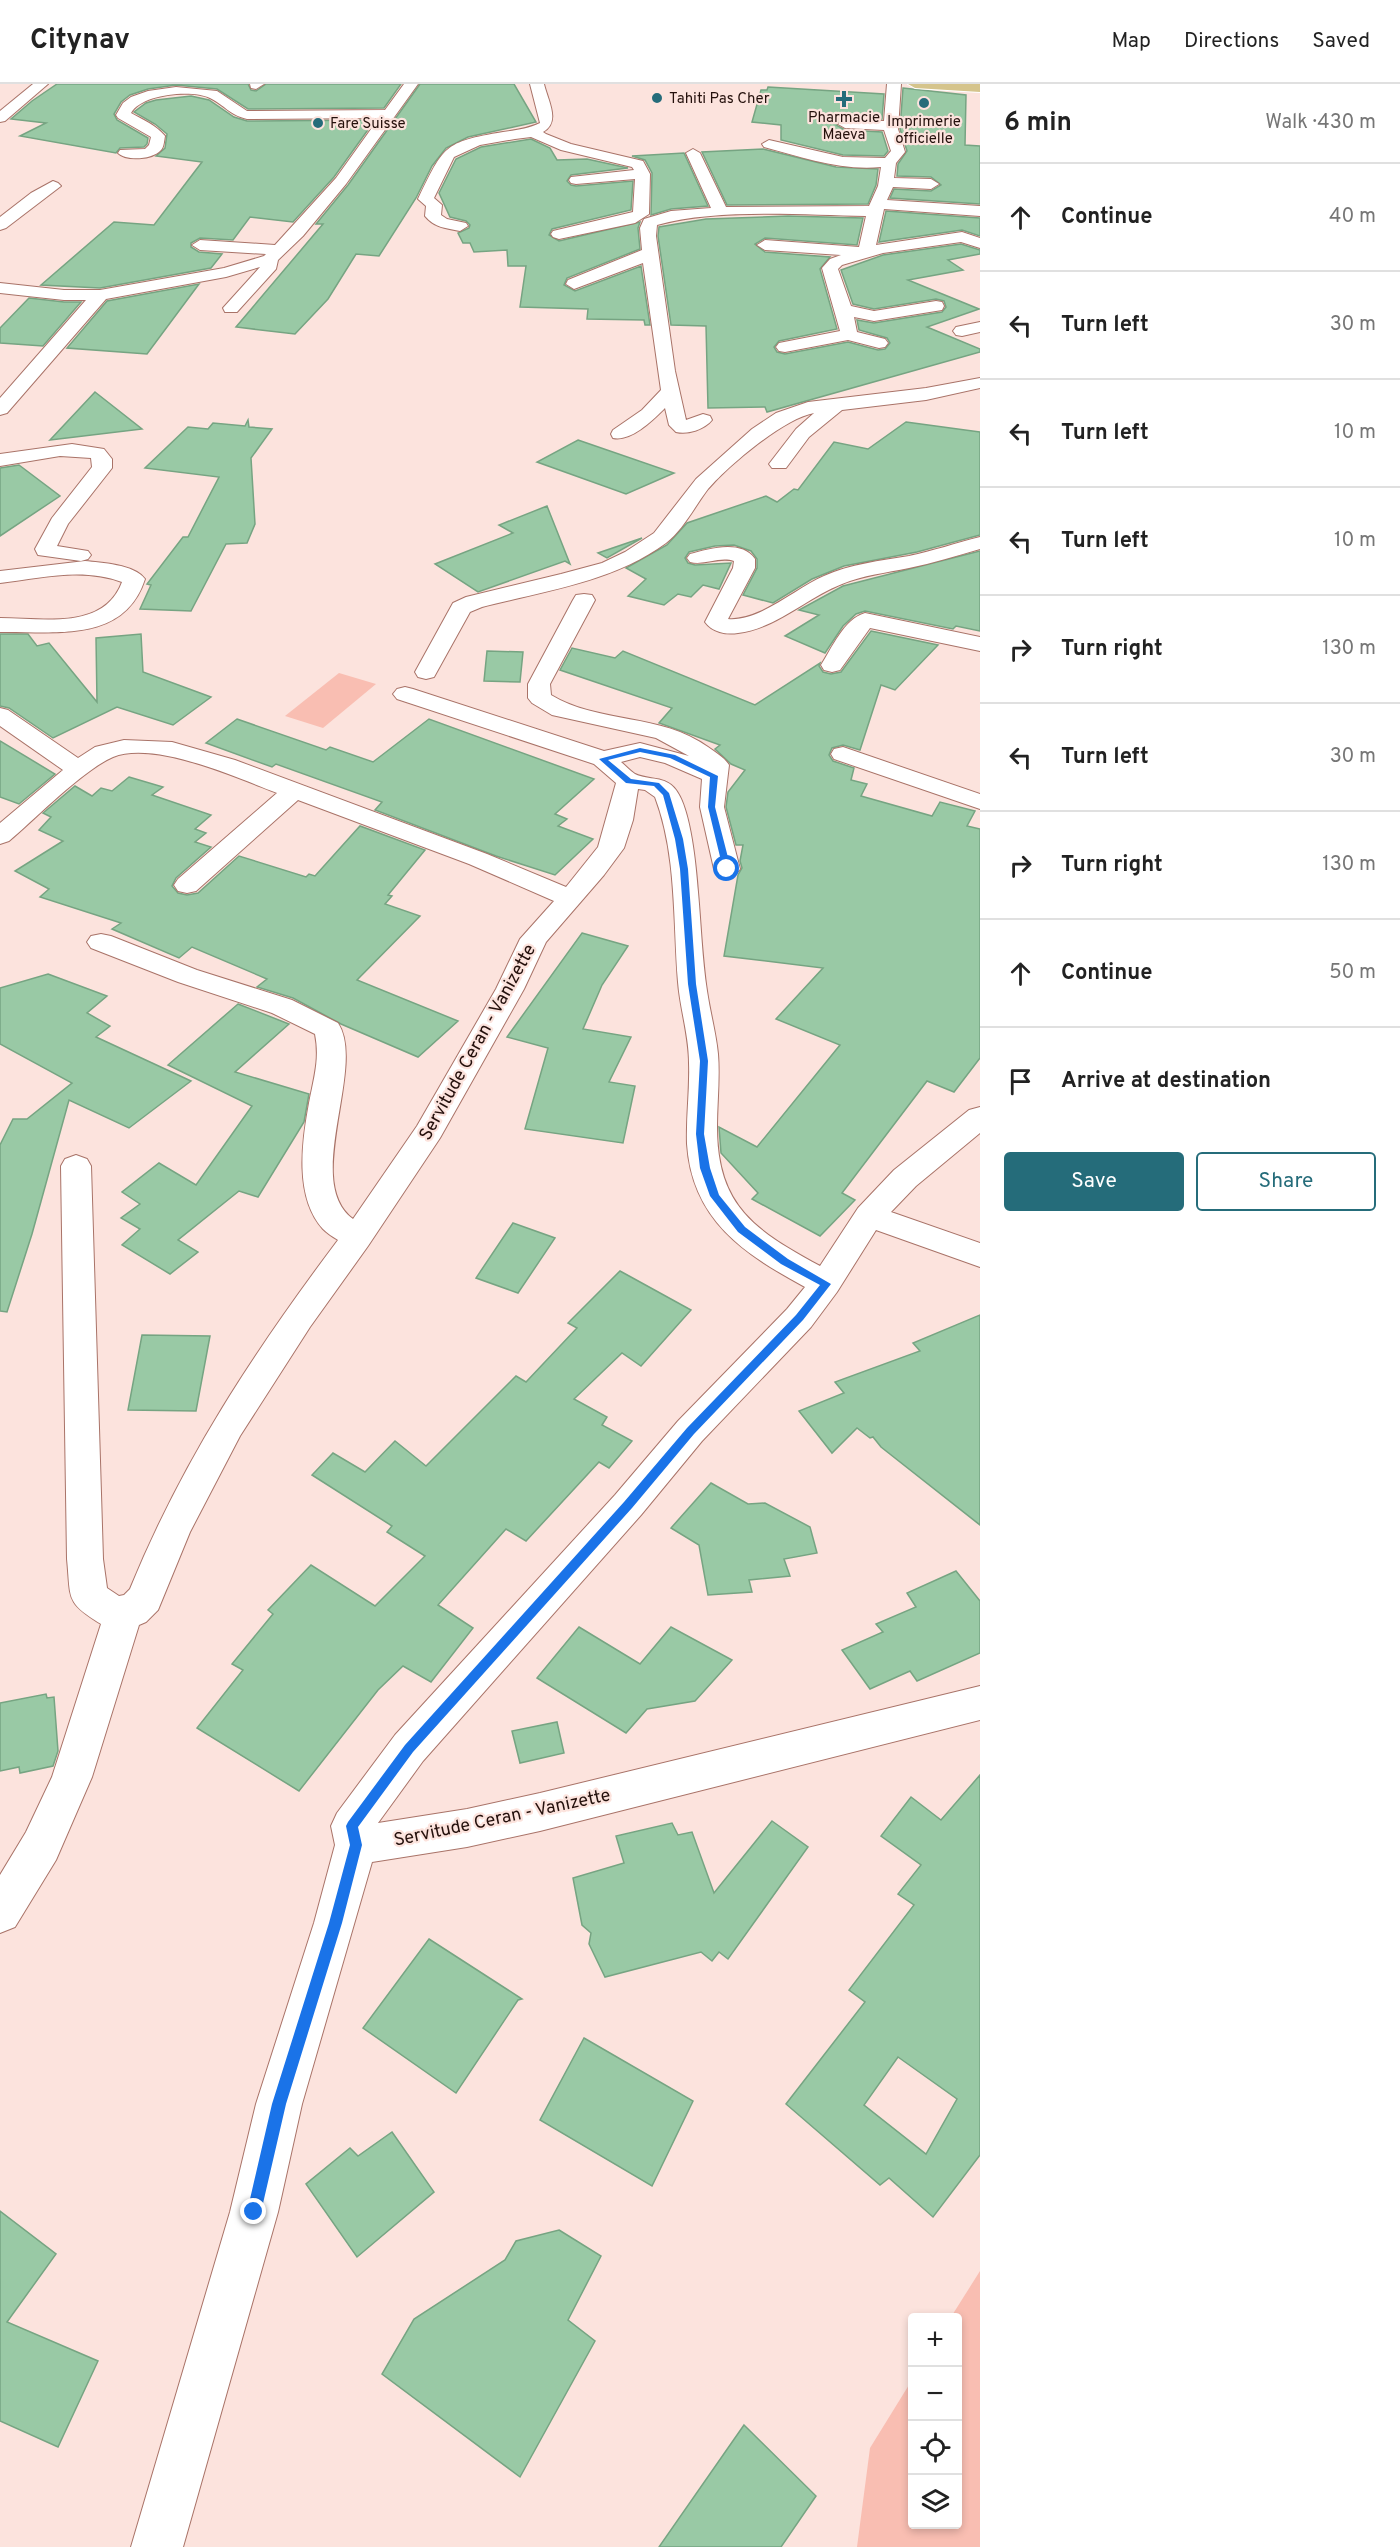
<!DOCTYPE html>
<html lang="en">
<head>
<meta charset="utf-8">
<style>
	:root { --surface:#fff; --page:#f6f6f6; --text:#222; --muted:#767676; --line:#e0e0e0; --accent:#256c7a }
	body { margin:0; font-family:Overpass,sans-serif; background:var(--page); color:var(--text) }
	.controls { position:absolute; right:18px; bottom:18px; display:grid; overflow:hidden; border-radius:6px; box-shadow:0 3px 9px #0003 }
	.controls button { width:54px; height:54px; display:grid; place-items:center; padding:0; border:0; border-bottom:2px solid var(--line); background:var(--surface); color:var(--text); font:30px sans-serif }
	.stop { position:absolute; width:18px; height:18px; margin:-14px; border:4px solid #1a73e8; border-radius:50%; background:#fff }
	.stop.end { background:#1a73e8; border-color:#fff; box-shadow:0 2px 6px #0008 }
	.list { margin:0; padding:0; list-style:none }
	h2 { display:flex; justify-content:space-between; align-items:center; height:78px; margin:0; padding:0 24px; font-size:26px }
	h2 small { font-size:20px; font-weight:400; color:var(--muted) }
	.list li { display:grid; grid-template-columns:39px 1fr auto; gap:18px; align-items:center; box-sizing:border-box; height:108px; padding:0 24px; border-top:2px solid var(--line) }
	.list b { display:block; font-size:22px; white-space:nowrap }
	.list em { font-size:20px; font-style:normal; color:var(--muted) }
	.actions { display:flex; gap:12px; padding:18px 24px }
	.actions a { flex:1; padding:14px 0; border:2px solid var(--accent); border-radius:6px; text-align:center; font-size:21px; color:var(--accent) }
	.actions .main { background:var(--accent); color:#fff }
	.icon { flex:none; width:33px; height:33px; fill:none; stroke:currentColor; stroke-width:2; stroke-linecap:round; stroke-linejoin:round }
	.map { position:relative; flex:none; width:980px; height:2463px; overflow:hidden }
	header { display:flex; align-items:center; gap:36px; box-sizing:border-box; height:84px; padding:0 30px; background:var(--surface); border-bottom:2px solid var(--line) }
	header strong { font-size:28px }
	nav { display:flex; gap:33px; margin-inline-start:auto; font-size:21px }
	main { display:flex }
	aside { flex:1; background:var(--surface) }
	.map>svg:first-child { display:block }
</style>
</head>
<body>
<header>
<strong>Citynav</strong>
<nav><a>Map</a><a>Directions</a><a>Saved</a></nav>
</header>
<main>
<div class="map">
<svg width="980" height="2463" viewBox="0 0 980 2463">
	<rect width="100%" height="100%" fill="#fce3dd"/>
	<g fill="#f9beb2">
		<polygon points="339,589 376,600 323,644 285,632"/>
		<polygon points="980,2187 980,2463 857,2463 870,2364 912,2296 912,2440 958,2440 958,2234 951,2233"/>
	</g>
	<g fill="#99c9a5" stroke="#76a482" stroke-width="1.5" fill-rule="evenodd">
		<polygon points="57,0 248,0 251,6 256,7 266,0 401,0 384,24 248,25 217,5 176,1 148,5 130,11 121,18 114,30 117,36 148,54 147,60 144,63 120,64 116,69 20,52 46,39 11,35 32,17"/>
		<polygon points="420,0 514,0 536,38 468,53 446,64 432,82 416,114 379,172 356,170 328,215 295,250 236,243 323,140 316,140 348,101"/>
		<polygon points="768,3 884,10 882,35 845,34 836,41 845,46 882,48 888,67 884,72 843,71 781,56 781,41 752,38 761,6 767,6"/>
		<polygon points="903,4 966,11 965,61 980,62 980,120 890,114 894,105 931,107 941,101 931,93 897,92 898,80 907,67 900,45"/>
		<polygon points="191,12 209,16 234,33 247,37 375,36 334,93 293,138 250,133 233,156 200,154 191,159 191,163 199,168 222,170 211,184 100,204 41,201 114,138 154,141 202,78 156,72 165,64 167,50 155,40 134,28 146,19 156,16"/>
		<polygon points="531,55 550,64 557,76 587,75 628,84 571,91 567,97 571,101 576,102 633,97 631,126 552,145 549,151 559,157 640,138 638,144 640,165 567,194 564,201 575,207 641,182 650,241 645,241 644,236 587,235 588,225 520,223 526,182 508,182 507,166 474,168 470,159 463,159 458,149 469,144 470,141 466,137 450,133 439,109 456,75 481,63"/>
		<polygon points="763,65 836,83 878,85 876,101 868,120 727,121 702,68"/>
		<polygon points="684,69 708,122 671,125 651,131 652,89 645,76 632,72"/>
		<polygon points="886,127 980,134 980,152 962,146 879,158"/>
		<polygon points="788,132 863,134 857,161 765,154 755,160 765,168 830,173 820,185 837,245 779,257 774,263 777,268 785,270 848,258 878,266 885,265 890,259 887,254 859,246 857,236 874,239 942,228 946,223 944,217 936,215 874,225 853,220 841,186 883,171 961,160 980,166 980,170 948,176 963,186 908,196 979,225 927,243 980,265 980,268 767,328 765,323 708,324 706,242 671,241 658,152 659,143 706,135"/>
		<polygon points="199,200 147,270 67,264 107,217"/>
		<polygon points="29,214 64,218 81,218 43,262 0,259 0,244"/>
		<polygon points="95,308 142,345 50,356"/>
		<polygon points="248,336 249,343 272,345 251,374 255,440 247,459 226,460 191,527 140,525 151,501 147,500 183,453 188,453 219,393 145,384 188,343 208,345 213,339 245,342"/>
		<polygon points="906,338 980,348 980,451 917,468 844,482 812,495 773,519 743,511 757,484 757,475 751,467 734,461 715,462 689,468 685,474 688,479 695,481 731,479 719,505 703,501 691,513 678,510 664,521 628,512 646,495 626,484 667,461 687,439 766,412 777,418 794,405 798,406 834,358 868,365"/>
		<polygon points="578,356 674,389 626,410 537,378"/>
		<polygon points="19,381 60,412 0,452 0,384"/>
		<polygon points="547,422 570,480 565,477 478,508 435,480 513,449 499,441"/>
		<polygon points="642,454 607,474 598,469"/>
		<polygon points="980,467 980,547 956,542 953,545 865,527 856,530 843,542 825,569 785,552 819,531 799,526 843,502"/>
		<polygon points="871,547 938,561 895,606 881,601 860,666 843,661 832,664 829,671 833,677 854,684 851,696 867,700 861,712 932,732 940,718 975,727 967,742 980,745 980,974 954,1008 927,997 842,1109 855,1116 820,1152 752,1115 758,1109 721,1069 719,1043 757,1063 840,961 776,935 823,884 724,872 738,791 742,784 740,777 743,761 736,761 726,723 728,708 745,686 731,680 715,665 720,661 659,639 672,624 560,586 572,564 615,574 623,567 755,621 820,579 819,582 823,588 831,590 841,588"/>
		<polygon points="0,550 28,550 37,562 49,559 97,618 96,554 141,550 143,588 211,613 173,641 117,623 53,654 9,624 0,622"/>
		<polygon points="487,567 523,568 520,598 484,597"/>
		<polygon points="237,635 326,666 330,663 373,678 429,635 594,695 555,730 567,735 558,742 593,755 555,791 496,772 375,726 382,718 276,680 272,683 206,659"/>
		<polygon points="0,657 55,690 19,720 0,713"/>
		<polygon points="129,693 163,703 152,711 211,731 195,745 206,749 195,758 211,763 176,794 172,802 178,809 187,811 198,809 239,772 306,793 309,790 315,792 360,742 425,766 388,811 392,812 385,820 420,832 357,896 458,937 418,973 341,940 293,914 257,903 267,895 192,863 179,874 112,845 121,839 40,813 49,805 15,787 63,757 39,746 51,733 43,729 75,702 92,712 101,704 112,707"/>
		<polygon points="582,849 628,862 602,901 583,945 631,953 609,998 635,1002 623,1059 525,1045 548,964 507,953"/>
		<polygon points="48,890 107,912 87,929 110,942 96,953 191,997 129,1044 69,1016 32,1150 7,1228 0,1227 0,1061 13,1035 27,1035 72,999 0,960 0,904"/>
		<polygon points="238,920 289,940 235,988 309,1010 304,1038 258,1113 239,1107 178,1156 198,1168 170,1190 122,1161 140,1145 121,1134 140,1120 122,1108 159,1079 196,1101 252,1022 168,981"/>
		<polygon points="513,1139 555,1154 518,1209 476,1194"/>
		<polygon points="620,1187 691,1226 641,1282 622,1269 574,1315 607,1333 602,1341 632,1357 609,1384 599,1378 526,1457 506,1445 438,1521 473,1544 431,1598 403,1582 378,1606 299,1707 197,1644 243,1586 232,1580 273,1530 268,1526 311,1481 375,1522 425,1472 387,1448 392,1442 312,1391 333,1369 365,1388 395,1357 426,1382 516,1292 526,1298 577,1244 568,1239"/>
		<polygon points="980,1231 980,1441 881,1363 873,1353 870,1354 857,1344 832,1369 799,1327 844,1309 835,1298 920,1267 913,1259"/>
		<polygon points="142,1251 210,1252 196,1327 128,1326"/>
		<polygon points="711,1399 748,1420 765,1419 810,1443 817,1469 784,1475 790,1492 749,1496 752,1508 708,1511 699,1461 671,1444"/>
		<polygon points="956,1487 980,1517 980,1569 917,1597 910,1587 870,1605 842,1566 883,1548 876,1540 916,1523 907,1509"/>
		<polygon points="579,1543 640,1580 671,1543 732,1576 695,1617 647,1625 626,1649 537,1594"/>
		<polygon points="46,1610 47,1614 54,1613 58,1667 53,1682 20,1689 19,1683 0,1687 0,1619"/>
		<polygon points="557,1638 564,1669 520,1679 512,1647"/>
		<path d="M980,1691V2071L933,2133L889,2094L880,2101L786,2020L865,1918L849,1906L914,1821L898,1810L921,1781L881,1752L911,1713L941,1736ZM898,1973L957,2015L926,2070L864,2021Z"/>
		<polygon points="772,1737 808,1763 728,1875 719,1868 712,1877 701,1868 605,1893 589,1860 591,1849 582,1841 573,1794 624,1779 616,1752 672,1739 678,1751 692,1748 714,1809"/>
		<polygon points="429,1855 522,1915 518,1916 456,2009 363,1944"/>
		<polygon points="584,1954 693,2017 652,2102 540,2036"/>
		<polygon points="392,2048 434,2108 357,2173 306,2100 350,2064 358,2072"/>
		<polygon points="0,2127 56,2170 7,2238 98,2277 58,2363 0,2337"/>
		<polygon points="559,2146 601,2172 568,2236 595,2257 520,2393 382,2290 414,2235 505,2176 516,2157"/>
		<polygon points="744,2341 816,2412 781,2463 659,2463"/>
	</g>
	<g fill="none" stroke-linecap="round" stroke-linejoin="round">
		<defs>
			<g id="minor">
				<polygon points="33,0 48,0 5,37 0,38 0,27"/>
				<polygon points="250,0 264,0 256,5 251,4"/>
				<path d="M404,0H418L346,100L303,152L278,176L276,185L237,228H225L223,224L260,183L226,193L106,215L7,329L0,331V314L86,216H64L0,209V199L64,206H100L224,184L264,172L266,170L200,166L192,161L200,156L275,161L336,94L379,34L247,35C228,30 226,22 210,14C192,5 141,10 131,29C143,36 156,41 165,52C164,57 164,63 161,66C152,76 126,77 118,69L120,66L145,65L149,61L151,53L118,34L116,31L123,19L131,13L148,7L176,3L217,7L247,27L385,26Z"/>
				<path d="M530,0H544C548,17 561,38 543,48L546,50L571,60L643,77L650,90L649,130L635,139L559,155L553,153L551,150L553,147L633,128L635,95L576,100L571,99L569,96L571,93L634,86L632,83L561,66L531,53L515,55L480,61L454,73L434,114L442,121L441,131L447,135L466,139L468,142L460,147C446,144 435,144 425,132L426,122L418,115C444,62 443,58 503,48C516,46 528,45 540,39Z"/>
				<path d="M887,0H901L898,45L905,68L896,79L894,94L931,95L939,100L931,105L893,103L887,116L980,122V132L884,125L876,161L962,148L980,154V164L961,158L883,169L842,181L838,185L851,222L874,227L936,217L942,218L944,222L942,226L874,237L854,233L857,248L885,255L888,259L885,263L879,264L848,256L785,268L779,267L776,263L779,259L840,247L822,184L830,175L841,171L765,166L757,161L765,156L859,163L866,132C803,131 717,124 657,141L656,152L675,287L686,336L703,330L710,332L712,336C705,345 688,351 676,348L669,341L665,324C653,336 631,358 613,354L611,350L613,346L642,326L661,306L643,179L574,205L566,200L568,196L642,166L640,144L644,135L671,127L711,124L686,69L693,65L700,69L726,123L869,122L878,102L881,83C841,87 802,73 764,63L762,60L769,56L843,73L885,74L891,67L884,46L845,44L838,40L845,36L884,37Z"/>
				<polygon points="53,97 58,99 61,102 6,144 0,146 0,133 31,109"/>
				<polygon points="980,238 980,248 962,252 956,251 953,247 956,243"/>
				<path d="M980,294V304L926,316L842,326L809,353L786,384H772L769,380L796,345L814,329C783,335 729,381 708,405C695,422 683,446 666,459C613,498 544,507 482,523L470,528L434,593L426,595L418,593L415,588L453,519L466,513L561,490L602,479L625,468L654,449L696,395L752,345L776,329L808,318L926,304Z"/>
				<polygon points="72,360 104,365 112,375 112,384 68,440 57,462 88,467 91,471 88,475 81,477 38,471 35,465 52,434 92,383 91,374 60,372 0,382 0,370"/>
				<path d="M980,453V465C956,472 933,479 909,484C886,489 863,491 842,500C806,514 777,544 738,549C726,551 712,548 705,538L733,484L734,477C719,472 704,482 690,478L687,474L690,470C709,465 741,455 755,475V484L728,535C759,538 796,504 824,492C850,480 880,477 909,472C933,467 956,459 980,453Z"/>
				<path d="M85,477C101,479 134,480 145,495C124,560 54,547 0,548V534C42,534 104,547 122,498C83,483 40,494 0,499V487Z"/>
				<path d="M584,510L592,511L595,516L550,600L551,611C599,640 661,629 708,663C716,669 724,673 729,681L724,723L740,785L736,790L727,793L718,790L714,785L700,723L702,695L665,679L640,673L621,678C625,681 630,687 635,690C649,697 665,691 676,706C691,726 696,782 698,808C701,841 702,874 707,907C710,928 716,949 718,970C720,994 717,1019 717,1043C717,1123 756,1147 820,1182L858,1124L894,1086L969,1026L980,1023V1049L916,1102L891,1128L980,1159V1183L876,1146L837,1208L811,1243L702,1357L641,1431L423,1677L378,1739L467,1725L540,1709L980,1602V1636L540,1747L467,1763L372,1778L302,2020L278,2128L183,2463H131L230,2128L256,2020L314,1839L335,1761L331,1742L337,1729L395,1651L615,1411L678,1337L787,1225L805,1203C744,1170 692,1136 687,1060C686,1033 690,1006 689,979C689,951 680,925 678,898C673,837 677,771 655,713L645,706L638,705L633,736L624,764L604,791L546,858L524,905L440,1054L368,1162L310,1243L240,1352L190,1448L158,1526L146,1538L139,1541L92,1693L56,1776L15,1843L0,1849V1791L26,1748L52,1693L101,1540C65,1518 71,1515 67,1475L61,1082L65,1075L76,1071L87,1075L91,1082L103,1475L107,1504L119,1512L124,1511L130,1505C183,1375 254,1268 338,1156C333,1153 327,1149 323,1145C294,1113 302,1057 309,1019C314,993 320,975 315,950L272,929L178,898L91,864L87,858L91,852L101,850L111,852L197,886L292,916L338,939C367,983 302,1098 353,1135L417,1042L496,905L520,855L554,817L469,780L298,716L196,807L187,809L178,807L174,801L178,795L277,709C238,694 154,656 113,673C83,686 35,735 9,757L0,760V739L63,686L0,642V624L8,626L78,674L95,663L124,656L172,658L235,676L487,770L566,803L598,763L616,699L594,680L397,615L393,610L397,605L405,603L413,605L604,667L640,659L689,672L656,654L552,631L532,619L528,614V600L573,516L576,511Z"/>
				<path d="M865,529L980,553V567L870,544L840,586L832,588L824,586L821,581C832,564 844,535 865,529Z"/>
				<polygon points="843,663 980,710 980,725 834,675 831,670 834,665"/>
			</g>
			<polygon id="major" points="908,0 980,0 980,8 915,4"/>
		</defs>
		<use href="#minor" stroke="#a97368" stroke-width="2"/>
		<use href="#major" stroke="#fff" stroke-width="2"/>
		<use href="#minor" fill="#fff" fill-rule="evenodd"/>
		<use href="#major" fill="#d5c48c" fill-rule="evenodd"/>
	</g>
	<polygon fill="#1a73e8" points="640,664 675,671 718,692 715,723 731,785 727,787 723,785 708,723 710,693 670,674 640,668 608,676 631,695 659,699 669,709 683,755 688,785 696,900 708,977 704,1050 710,1084 719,1111 745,1143 788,1175 831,1200 803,1236 694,1350 632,1424 413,1668 358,1743 362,1761 342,1839 286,2020 261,2128 259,2133 254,2135 249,2133 247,2128 272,2020 329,1839 350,1761 346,1742 348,1738 405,1661 624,1418 687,1344 796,1231 820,1201 781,1180 738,1148 710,1112 700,1084 696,1050 700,977 688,900 680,785 675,755 663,711 654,702 626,699 599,675"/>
	<g fill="#256c7a" stroke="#fce3dd" stroke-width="2">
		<circle cx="657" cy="14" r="6"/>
		<path d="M841 6h6v6h6v6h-6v6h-6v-6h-6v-6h6z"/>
		<circle cx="924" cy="19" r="6"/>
		<circle cx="318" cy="39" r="6"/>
	</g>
	<g text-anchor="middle" stroke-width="4.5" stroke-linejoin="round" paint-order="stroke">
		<g font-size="15" fill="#24100c" stroke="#fce3dd" text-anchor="start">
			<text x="669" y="19">Tahiti Pas Cher</text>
			<text x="844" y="38" text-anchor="middle">Pharmacie<tspan x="844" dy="17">Maeva</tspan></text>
			<text x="924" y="42" text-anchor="middle">Imprimerie<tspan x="924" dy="17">officielle</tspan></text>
			<text x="330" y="44">Fare Suisse</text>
		</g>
		<g font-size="18" fill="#24100c" stroke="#fce3dd">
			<text transform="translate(477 958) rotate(-61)" y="6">Servitude Ceran - Vanizette</text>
			<text transform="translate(502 1733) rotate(-12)" y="6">Servitude Ceran - Vanizette</text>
		</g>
	</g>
</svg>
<div class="controls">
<button>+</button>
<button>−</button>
<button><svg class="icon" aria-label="locate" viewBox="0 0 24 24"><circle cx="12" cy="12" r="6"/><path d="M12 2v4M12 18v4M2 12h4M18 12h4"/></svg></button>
<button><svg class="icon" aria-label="layers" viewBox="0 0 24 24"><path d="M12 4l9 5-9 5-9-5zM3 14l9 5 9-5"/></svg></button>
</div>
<div class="stop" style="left:727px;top:785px"></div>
<div class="stop end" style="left:254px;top:2128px"></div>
</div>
<aside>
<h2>6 min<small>Walk · 430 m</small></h2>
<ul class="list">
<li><svg class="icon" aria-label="ahead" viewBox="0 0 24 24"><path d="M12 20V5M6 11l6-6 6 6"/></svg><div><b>Continue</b></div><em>40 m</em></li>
<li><svg class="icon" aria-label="left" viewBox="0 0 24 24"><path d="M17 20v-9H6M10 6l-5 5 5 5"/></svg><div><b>Turn left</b></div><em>30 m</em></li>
<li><svg class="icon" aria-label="left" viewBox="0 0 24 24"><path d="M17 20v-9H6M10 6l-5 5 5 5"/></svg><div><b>Turn left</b></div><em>10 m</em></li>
<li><svg class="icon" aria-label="left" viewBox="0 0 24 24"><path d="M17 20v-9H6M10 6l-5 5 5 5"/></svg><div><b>Turn left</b></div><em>10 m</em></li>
<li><svg class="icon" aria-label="right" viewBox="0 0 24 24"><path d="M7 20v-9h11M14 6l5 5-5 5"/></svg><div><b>Turn right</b></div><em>130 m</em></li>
<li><svg class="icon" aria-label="left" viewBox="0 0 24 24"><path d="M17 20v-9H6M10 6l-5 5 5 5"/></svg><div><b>Turn left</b></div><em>30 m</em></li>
<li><svg class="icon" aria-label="right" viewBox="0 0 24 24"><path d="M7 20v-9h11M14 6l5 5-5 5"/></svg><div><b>Turn right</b></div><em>130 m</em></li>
<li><svg class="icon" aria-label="ahead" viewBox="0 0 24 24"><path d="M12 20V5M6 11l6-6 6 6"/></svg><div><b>Continue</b></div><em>50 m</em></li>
<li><svg class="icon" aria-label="arrive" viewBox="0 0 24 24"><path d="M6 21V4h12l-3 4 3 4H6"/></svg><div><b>Arrive at destination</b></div></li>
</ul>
<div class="actions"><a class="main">Save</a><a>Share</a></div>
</aside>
</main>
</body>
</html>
